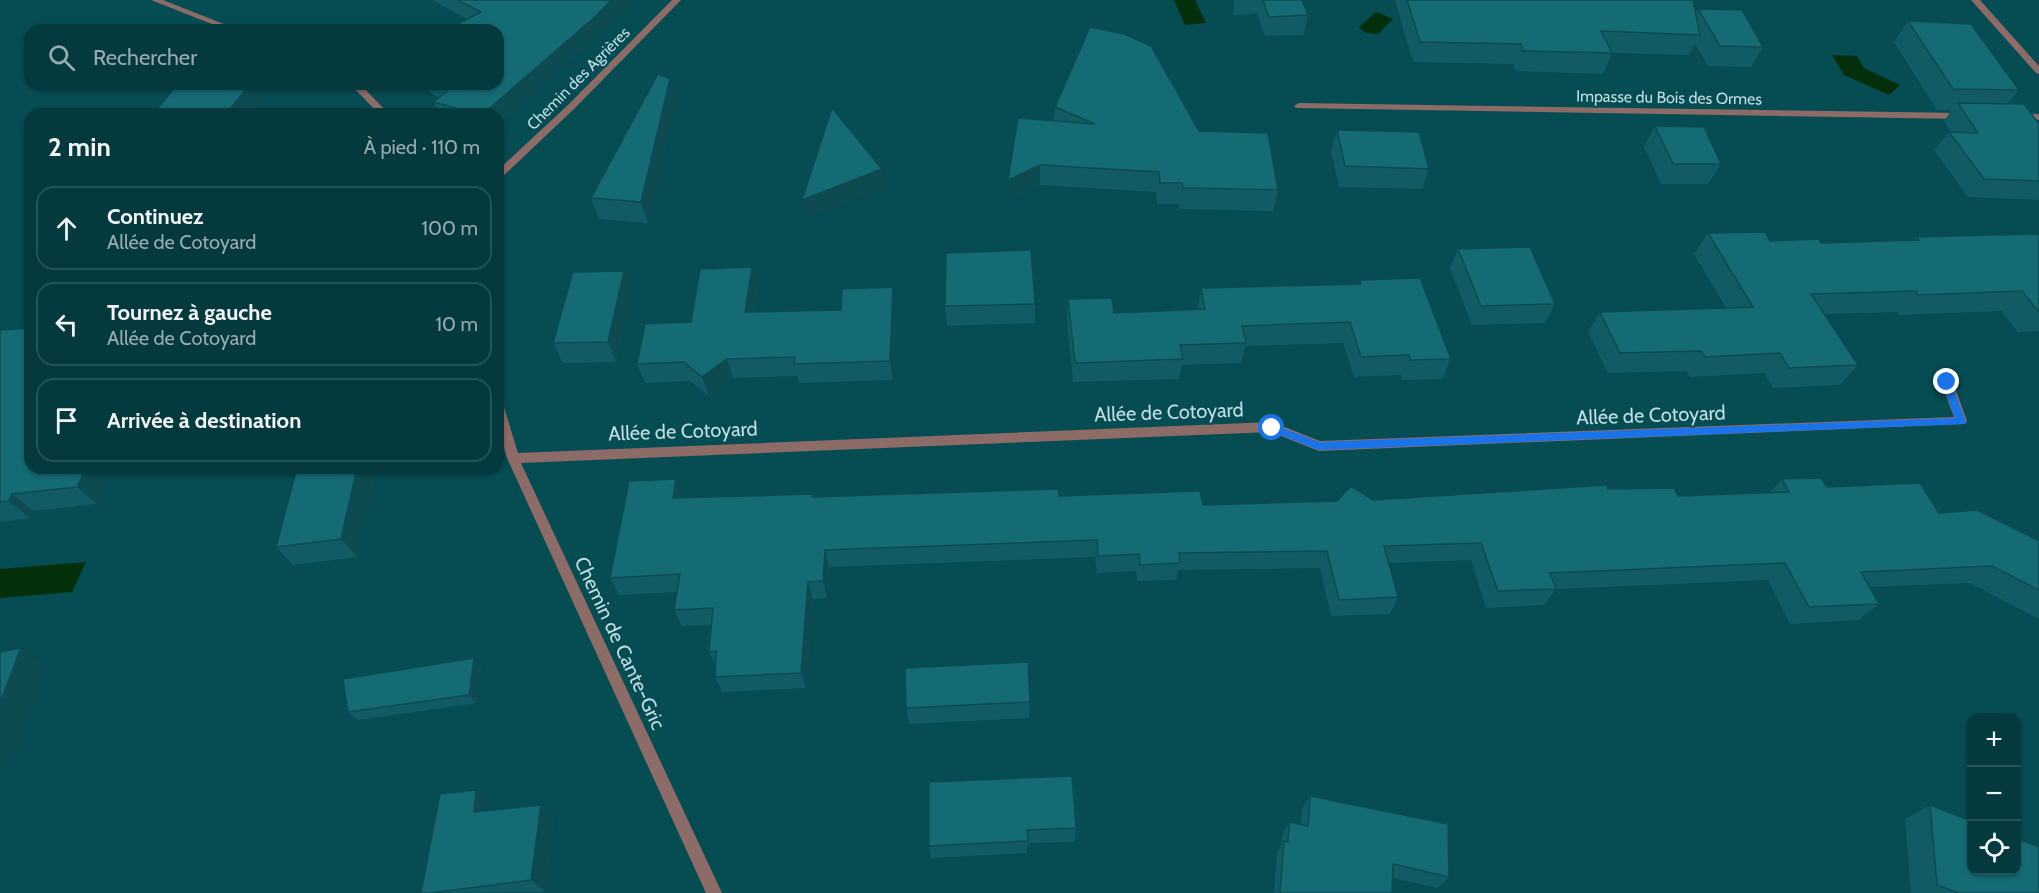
<!DOCTYPE html>
<html lang="fr">
<head>
<meta charset="utf-8">
<style>
	:root { --surface:#04393e; --page:#124449; --text:#f1f3f6; --muted:#97acb0; --line:#255358 }
	body { margin:0; font-family:Cabin,sans-serif; background:var(--page); color:var(--text) }
	.controls { position:absolute; right:18px; bottom:18px; display:grid; overflow:hidden; border-radius:12px; box-shadow:0 2px 4px #0004 }
	.controls button { width:54px; height:54px; display:grid; place-items:center; padding:0; border:0; border-bottom:2px solid var(--line); background:var(--surface); color:var(--text); font:30px sans-serif }
	.stop { position:absolute; width:18px; height:18px; margin:-14px; border:4px solid #1a73e8; border-radius:50%; background:#fff }
	.stop.end { background:#1a73e8; border-color:#fff; box-shadow:0 2px 6px #0008 }
	.list { margin:0; padding:0; list-style:none }
	h2 { display:flex; justify-content:space-between; align-items:center; height:78px; margin:0; padding:0 24px; font-size:26px }
	h2 small { font-size:20px; font-weight:400; color:var(--muted) }
	.list li { display:grid; grid-template-columns:39px 1fr auto; gap:18px; align-items:center; box-sizing:border-box; height:84px; margin:0 12px 12px; padding:0 12px; border:2px solid var(--line); border-radius:18px }
	.list b { display:block; font-size:22px; white-space:nowrap }
	.list p { margin:0; font-size:20px; white-space:nowrap; color:var(--muted) }
	.list em { font-size:20px; font-style:normal; color:var(--muted) }
	.icon { flex:none; width:33px; height:33px; fill:none; stroke:currentColor; stroke-width:2; stroke-linecap:round; stroke-linejoin:round }
	.map { position:relative; flex:none; width:2039px; height:893px; overflow:hidden }
	.search { position:absolute; background:var(--surface); box-shadow:0 2px 4px #0004; left:24px; top:24px; width:480px; height:66px; display:flex; align-items:center; gap:15px; box-sizing:border-box; padding:0 21px; border-radius:18px; color:var(--muted); font-size:22px }
	.panel { position:absolute; background:var(--surface); box-shadow:0 2px 4px #0004; left:24px; top:108px; width:480px; height:366px; border-radius:18px }
	.map>svg:first-child { display:block }
</style>
</head>
<body>
<div class="map">
<svg width="2039" height="893" viewBox="0 0 2039 893">
	<rect width="100%" height="100%" fill="#054c53"/>
	<g fill="#042f0b">
		<polygon points="1174,0 1195,0 1206,23 1185,25"/>
		<path d="M1376,12L1393,19L1378,34C1371,34 1363,33 1359,27Z"/>
		<polygon points="1832,55 1857,56 1864,68 1900,85 1889,95 1844,75"/>
		<polygon points="86,562 72,592 0,598 0,569"/>
	</g>
	<g fill="none" stroke-linecap="round" stroke-linejoin="round">
		<g fill="#8d6b67" fill-rule="evenodd">
			<polygon points="151,0 163,0 239,30 227,30"/>
			<polygon points="672,0 681,0 575,108 501,178 498,179 498,170 569,104"/>
			<polygon points="1971,0 1980,0 2039,66 2039,74 2036,73"/>
			<polygon points="350,84 360,84 389,114 379,114"/>
			<polygon points="1299,103 1964,113 1969,116 1964,119 1296,108 1294,106"/>
			<polygon points="2017,113 2039,114 2039,120 2014,118 2012,116"/>
			<polygon points="1947,378 1953,382 1967,421 1965,424 1319,451 1271,432 521,463 722,893 706,893 507,458 498,427 498,402 504,407 518,453 1272,422 1320,441 1954,417 1941,382"/>
		</g>
	</g>
	<g fill="#115c64">
		<polygon points="432,0 632,0 602,32 498,125 498,114 439,114 434,102 439,98 418,84 498,84 467,19"/>
		<polygon points="1234,0 1302,0 1308,15 1304,35 1265,36 1257,13 1233,16"/>
		<polygon points="1395,0 1693,0 1695,13 1698,9 1763,47 1751,67 1708,66 1695,44 1689,55 1612,53 1603,74 1515,71 1513,64 1413,62"/>
		<polygon points="1908,21 2019,90 2008,103 2039,124 2039,200 1968,197 1934,150 1949,132 1951,132 1944,121 1952,110 1937,110 1894,42"/>
		<polygon points="670,79 676,100 648,223 599,219 591,198"/>
		<polygon points="1055,107 1199,131 1278,190 1273,211 1180,209 1179,204 1157,204 1156,192 1040,185 1008,200 1008,180 1054,120"/>
		<polygon points="1655,126 1721,164 1708,184 1661,184 1644,147"/>
		<polygon points="1337,130 1429,169 1422,189 1339,187 1331,151"/>
		<polygon points="1708,233 1770,241 1821,243 1914,240 1916,237 2039,234 2039,331 2018,332 2001,311 1900,315 1898,312 1824,314 1858,365 1840,385 1773,388 1764,373 1690,377 1687,371 1608,373 1588,332 1600,312 1726,308 1694,254"/>
		<polygon points="1458,249 1555,304 1545,323 1472,325 1450,268"/>
		<polygon points="752,267 757,287 754,312 841,310 895,307 893,380 799,383 797,376 733,378 709,396 690,381 645,383 637,364 691,322"/>
		<polygon points="624,271 632,291 616,362 563,363 553,343"/>
		<polygon points="1360,280 1451,359 1442,379 1402,380 1401,375 1354,377 1343,343 1245,346 1241,363 1182,365 1179,379 1073,382 1067,319 1068,299 1114,313 1198,310 1201,288 1359,284"/>
		<polygon points="1035,304 1035,323 947,326 945,306"/>
		<polygon points="0,330 30,468 113,468 97,504 34,511 30,518 0,522"/>
		<polygon points="376,472 357,557 293,565 276,547"/>
		<polygon points="676,479 683,498 1059,496 1203,505 1373,500 1608,489 1678,496 1770,492 1782,479 1827,487 1939,513 2039,541 2039,619 1970,583 1870,587 1879,604 1859,620 1790,624 1768,580 1556,589 1544,605 1486,608 1471,560 1389,563 1398,597 1390,614 1331,616 1320,568 1178,570 1176,580 1137,581 1136,571 1097,573 1095,557 829,567 827,598 813,599 806,688 723,692 715,677 716,666 709,652 711,625 682,626 674,610 677,592 619,595 610,578"/>
		<polygon points="474,658 481,667 476,703 358,720 348,712"/>
		<polygon points="1030,702 1029,718 909,724 906,708"/>
		<polygon points="929,782 1076,828 1075,842 1028,843 1027,853 931,858 929,846"/>
		<polygon points="1310,796 1449,877 1438,888 1393,878 1392,893 1274,893 1277,853 1281,845 1282,835 1289,822 1301,825 1302,809"/>
		<polygon points="491,804 490,811 541,805 554,819 545,892 421,893"/>
		<polygon points="1930,805 2039,893 1911,893 1905,819"/>
	</g>
	<g fill="#0e4b51">
		<polygon points="611,0 632,0 602,32 498,125 498,114 483,114"/>
		<polygon points="670,79 676,100 648,223 641,202"/>
		<polygon points="250,84 272,84 250,114 226,114"/>
		<polygon points="1040,165 1040,185 1008,200 1008,180"/>
		<polygon points="882,169 884,188 805,219 802,200"/>
		<polygon points="752,267 757,287 751,332 745,312"/>
		<polygon points="624,271 632,291 616,362 608,342"/>
		<polygon points="893,287 895,307 893,380 890,361"/>
		<polygon points="727,359 733,378 709,396 702,377"/>
		<polygon points="86,468 113,468 97,504 77,487"/>
		<polygon points="357,468 373,468 376,472 357,557 341,539"/>
		<polygon points="676,479 684,497 681,516 673,498"/>
		<polygon points="12,494 34,511 30,518 9,501"/>
		<polygon points="825,550 829,567 827,598 823,581"/>
		<polygon points="808,582 813,599 806,688 801,673"/>
		<polygon points="21,648 46,665 10,766 0,767 0,703"/>
		<polygon points="474,658 481,667 476,703 469,695"/>
		<polygon points="476,790 491,804 489,826 474,812"/>
		<polygon points="541,805 554,819 545,892 531,880"/>
	</g>
	<g fill="#146b74" stroke="#0e4b51" stroke-width="1.5">
		<polygon points="457,0 611,0 597,15 483,114 476,114 434,102 447,91 437,84 498,84 498,30 446,30 481,12"/>
		<polygon points="1263,0 1302,0 1308,15 1269,17"/>
		<polygon points="1407,0 1693,0 1700,35 1601,31 1612,53 1523,51 1521,44 1420,42"/>
		<polygon points="1698,9 1742,10 1763,47 1720,46"/>
		<polygon points="1908,21 1971,24 2019,90 1953,89"/>
		<polygon points="1090,27 1124,34 1151,46 1199,131 1268,133 1278,190 1183,188 1182,183 1160,183 1159,172 1040,165 1008,180 1018,118 1095,124 1055,107"/>
		<polygon points="658,74 670,79 641,202 591,198"/>
		<polygon points="178,84 250,84 226,114 153,114"/>
		<polygon points="1958,103 2024,104 2039,124 2039,181 1984,179 1949,132 1978,133"/>
		<polygon points="832,108 882,169 802,200"/>
		<polygon points="1655,126 1704,127 1721,164 1673,164"/>
		<polygon points="1337,130 1419,132 1429,169 1345,166"/>
		<polygon points="1765,232 1770,241 1819,239 1821,243 1919,240 1916,237 2039,234 2039,312 2022,291 1918,295 1916,291 1811,294 1858,365 1789,368 1780,353 1705,357 1701,351 1620,353 1600,312 1753,307 1708,233"/>
		<polygon points="1530,247 1555,304 1481,306 1458,249"/>
		<polygon points="1031,250 1035,304 945,306 946,253"/>
		<polygon points="752,267 745,312 841,310 842,289 893,287 890,361 794,364 795,357 727,359 702,377 684,362 637,364 645,324 691,322 700,269"/>
		<polygon points="624,271 608,342 553,343 573,272"/>
		<polygon points="1420,278 1451,359 1410,360 1409,355 1361,357 1350,322 1242,326 1246,343 1180,345 1183,359 1075,363 1068,299 1112,298 1114,313 1205,309 1201,288 1361,284 1360,280"/>
		<polygon points="30,328 30,442 27,447 30,447 30,468 86,468 77,487 12,494 9,501 0,502 0,330"/>
		<polygon points="297,468 357,468 341,539 276,547"/>
		<polygon points="1821,478 1827,487 1920,483 1939,513 1977,510 2039,541 2039,590 1992,566 1861,572 1879,604 1809,607 1785,563 1550,573 1556,589 1498,591 1481,543 1384,546 1398,597 1339,600 1327,551 1179,553 1180,563 1140,565 1139,554 1098,556 1097,540 825,550 823,581 808,582 801,673 715,677 716,651 709,652 713,608 674,610 680,574 610,578 629,481 676,479 673,498 812,494 812,497 1058,489 1059,496 1200,491 1203,505 1337,501 1351,486 1373,500 1607,485 1608,489 1674,488 1678,496 1789,492 1782,479"/>
		<polygon points="21,648 0,703 0,652"/>
		<polygon points="474,658 469,695 348,712 343,679"/>
		<polygon points="1028,662 1030,702 906,708 905,668"/>
		<polygon points="1072,776 1076,828 1027,830 1028,841 929,846 929,782"/>
		<polygon points="476,790 474,812 541,805 531,880 430,893 421,893 440,794"/>
		<polygon points="1310,796 1448,824 1449,877 1393,864 1392,893 1280,893 1284,841 1288,842 1289,822 1308,826"/>
		<polygon points="1930,805 1971,821 1971,870 2016,870 2016,838 2039,847 2039,893 1959,893 1937,885"/>
	</g>
	<polygon fill="#1a73e8" points="1947,378 1951,382 1966,422 1964,424 1319,450 1268,430 1267,428 1272,424 1319,442 1955,418 1942,382"/>
	<g text-anchor="middle" stroke-width="4.5" stroke-linejoin="round" paint-order="stroke">
		<g font-size="16" fill="#c0dee2" stroke="#054c53">
			<text transform="translate(578 78) rotate(-45)" y="6">Chemin des Agrières</text>
			<text transform="translate(1669 97) rotate(1)" y="6">Impasse du Bois des Ormes</text>
		</g>
		<g font-size="20" fill="#c0dee2" stroke="#054c53">
			<text transform="translate(1169 412) rotate(-2)" y="7">Allée de Cotoyard</text>
			<text transform="translate(1651 415) rotate(-2)" y="7">Allée de Cotoyard</text>
			<text transform="translate(683 431) rotate(-2)" y="7">Allée de Cotoyard</text>
			<text transform="translate(620 643) rotate(65)" y="7">Chemin de Cante-Gric</text>
		</g>
	</g>
</svg>
<div class="controls">
<button>+</button>
<button>−</button>
<button><svg class="icon" aria-label="locate" viewBox="0 0 24 24"><circle cx="12" cy="12" r="6"/><path d="M12 2v4M12 18v4M2 12h4M18 12h4"/></svg></button>
</div>
<div class="stop" style="left:1272px;top:428px"></div>
<div class="stop end" style="left:1947px;top:382px"></div>
<div class="search"><svg class="icon" aria-label="search" viewBox="0 0 24 24"><circle cx="10" cy="10" r="6"/><path d="M15 15l6 6"/></svg>Rechercher</div>
<section class="panel">
<h2>2 min<small>À pied · 110 m</small></h2>
<ul class="list">
<li><svg class="icon" aria-label="ahead" viewBox="0 0 24 24"><path d="M12 20V5M6 11l6-6 6 6"/></svg><div><b>Continuez</b><p>Allée de Cotoyard</p></div><em>100 m</em></li>
<li><svg class="icon" aria-label="left" viewBox="0 0 24 24"><path d="M17 20v-9H6M10 6l-5 5 5 5"/></svg><div><b>Tournez à gauche</b><p>Allée de Cotoyard</p></div><em>10 m</em></li>
<li><svg class="icon" aria-label="arrive" viewBox="0 0 24 24"><path d="M6 21V4h12l-3 4 3 4H6"/></svg><div><b>Arrivée à destination</b></div></li>
</ul>
</section>
</div>
</body>
</html>
